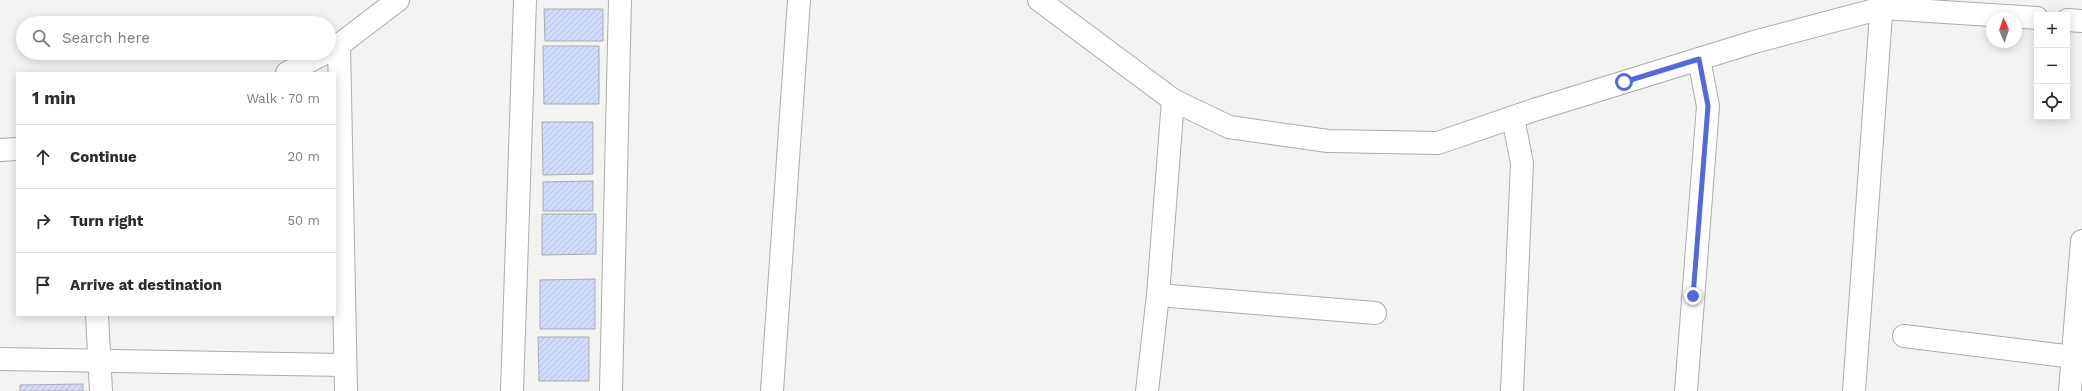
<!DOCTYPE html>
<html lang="en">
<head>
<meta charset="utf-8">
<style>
	:root { --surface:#fff; --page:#f7f7f7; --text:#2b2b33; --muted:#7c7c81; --line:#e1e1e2 }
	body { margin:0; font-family:"Work Sans",sans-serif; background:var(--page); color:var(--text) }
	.controls { position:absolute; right:12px; top:12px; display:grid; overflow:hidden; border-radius:0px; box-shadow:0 2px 10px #0003 }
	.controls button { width:36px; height:36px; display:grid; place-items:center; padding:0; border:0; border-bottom:1px solid var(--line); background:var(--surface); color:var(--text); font:20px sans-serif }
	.compass { position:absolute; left:1986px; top:12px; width:36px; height:36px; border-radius:50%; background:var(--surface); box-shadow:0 2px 10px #0003; rotate:358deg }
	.stop { position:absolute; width:12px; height:12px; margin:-9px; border:3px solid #5069de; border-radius:50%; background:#fff }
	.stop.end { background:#5069de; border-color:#fff; box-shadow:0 1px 4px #0008 }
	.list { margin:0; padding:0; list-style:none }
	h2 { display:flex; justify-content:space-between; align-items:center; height:52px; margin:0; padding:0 16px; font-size:17px }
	h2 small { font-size:13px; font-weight:400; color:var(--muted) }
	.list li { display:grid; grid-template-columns:26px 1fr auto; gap:12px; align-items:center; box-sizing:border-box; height:64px; padding:0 16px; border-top:1px solid var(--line) }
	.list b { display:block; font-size:15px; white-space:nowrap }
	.list em { font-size:13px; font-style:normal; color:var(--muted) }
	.icon { flex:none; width:22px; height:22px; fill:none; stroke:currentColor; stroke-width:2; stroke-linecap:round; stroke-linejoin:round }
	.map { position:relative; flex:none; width:2082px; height:391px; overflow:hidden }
	.search { position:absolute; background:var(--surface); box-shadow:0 2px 10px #0003; left:16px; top:16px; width:320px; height:44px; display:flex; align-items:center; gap:10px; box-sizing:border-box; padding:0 14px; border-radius:22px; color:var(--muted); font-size:15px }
	.panel { position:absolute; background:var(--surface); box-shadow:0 2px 10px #0003; left:16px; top:72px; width:320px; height:244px; border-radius:0px }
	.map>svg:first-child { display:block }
</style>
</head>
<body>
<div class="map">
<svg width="2082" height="391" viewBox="0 0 2082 391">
	<defs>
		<pattern id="building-hatch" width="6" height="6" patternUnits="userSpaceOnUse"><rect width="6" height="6" fill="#d1dcfd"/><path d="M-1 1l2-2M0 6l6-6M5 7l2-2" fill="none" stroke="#b3bdd9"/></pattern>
	</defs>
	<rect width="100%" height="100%" fill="#f3f4f1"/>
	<g fill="url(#building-hatch)" stroke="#a9aaad">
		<polygon points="544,9 603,9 603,41 545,41"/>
		<polygon points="543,46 599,46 599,104 544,104"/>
		<polygon points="542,122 593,122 593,174 543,175"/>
		<polygon points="593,181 593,211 543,211 543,182"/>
		<polygon points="542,214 596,214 596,254 542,255"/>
		<polygon points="595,279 595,329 540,329 540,280"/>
		<polygon points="538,337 589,337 589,381 539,381"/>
		<polygon points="83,384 83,391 20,391 20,385"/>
	</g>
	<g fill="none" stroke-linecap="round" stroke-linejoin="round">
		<defs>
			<g id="minor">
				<polyline points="1039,0 1173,100 1229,127 1328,141 1438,143 1534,110 1754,42 1882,8 2037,18"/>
				<polyline points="2067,20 2082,21"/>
				<polyline points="339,45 346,391"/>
				<polyline points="329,51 339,45 398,0"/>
				<polyline points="287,73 325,53"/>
				<polyline points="0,150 17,149"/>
				<polyline points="1158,295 1375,313"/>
				<polyline points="97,315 101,391"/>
				<polyline points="1904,336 2073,357"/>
				<polyline points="0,359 345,365"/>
				<polyline points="512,391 525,0"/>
				<polyline points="611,391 620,0"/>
				<polyline points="772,391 799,0"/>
				<polyline points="1147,391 1158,295 1173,100"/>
				<polyline points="1512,391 1522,163 1513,118"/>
				<polyline points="1686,391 1708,106 1699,59"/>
				<polyline points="1854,391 1882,0"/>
				<polyline points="2070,391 2082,241"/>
			</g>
		</defs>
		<use href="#minor" stroke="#abaca9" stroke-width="24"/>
		<use href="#minor" stroke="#fff" stroke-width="22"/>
	</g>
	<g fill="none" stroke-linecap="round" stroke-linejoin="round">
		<polyline stroke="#5069de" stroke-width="5" points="1624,82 1699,59 1708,106 1693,296"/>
	</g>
</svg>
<div class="controls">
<button>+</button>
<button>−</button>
<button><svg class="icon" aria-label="locate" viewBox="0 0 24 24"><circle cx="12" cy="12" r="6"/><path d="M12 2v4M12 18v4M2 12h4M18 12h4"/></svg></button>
</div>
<svg class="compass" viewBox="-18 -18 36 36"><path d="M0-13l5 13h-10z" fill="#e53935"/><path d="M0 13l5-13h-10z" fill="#7c7c81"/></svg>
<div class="stop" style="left:1624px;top:82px"></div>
<div class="stop end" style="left:1693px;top:296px"></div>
<div class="search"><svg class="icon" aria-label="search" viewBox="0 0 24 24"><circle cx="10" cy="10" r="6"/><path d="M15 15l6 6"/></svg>Search here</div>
<section class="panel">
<h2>1 min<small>Walk · 70 m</small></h2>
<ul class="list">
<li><svg class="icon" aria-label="ahead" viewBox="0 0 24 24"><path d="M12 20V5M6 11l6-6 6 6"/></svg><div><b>Continue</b></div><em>20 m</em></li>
<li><svg class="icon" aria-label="right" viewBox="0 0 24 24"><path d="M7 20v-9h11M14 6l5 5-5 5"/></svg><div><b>Turn right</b></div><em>50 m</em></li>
<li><svg class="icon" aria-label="arrive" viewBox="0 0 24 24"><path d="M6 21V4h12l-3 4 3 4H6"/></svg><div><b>Arrive at destination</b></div></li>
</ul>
</section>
</div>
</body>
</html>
